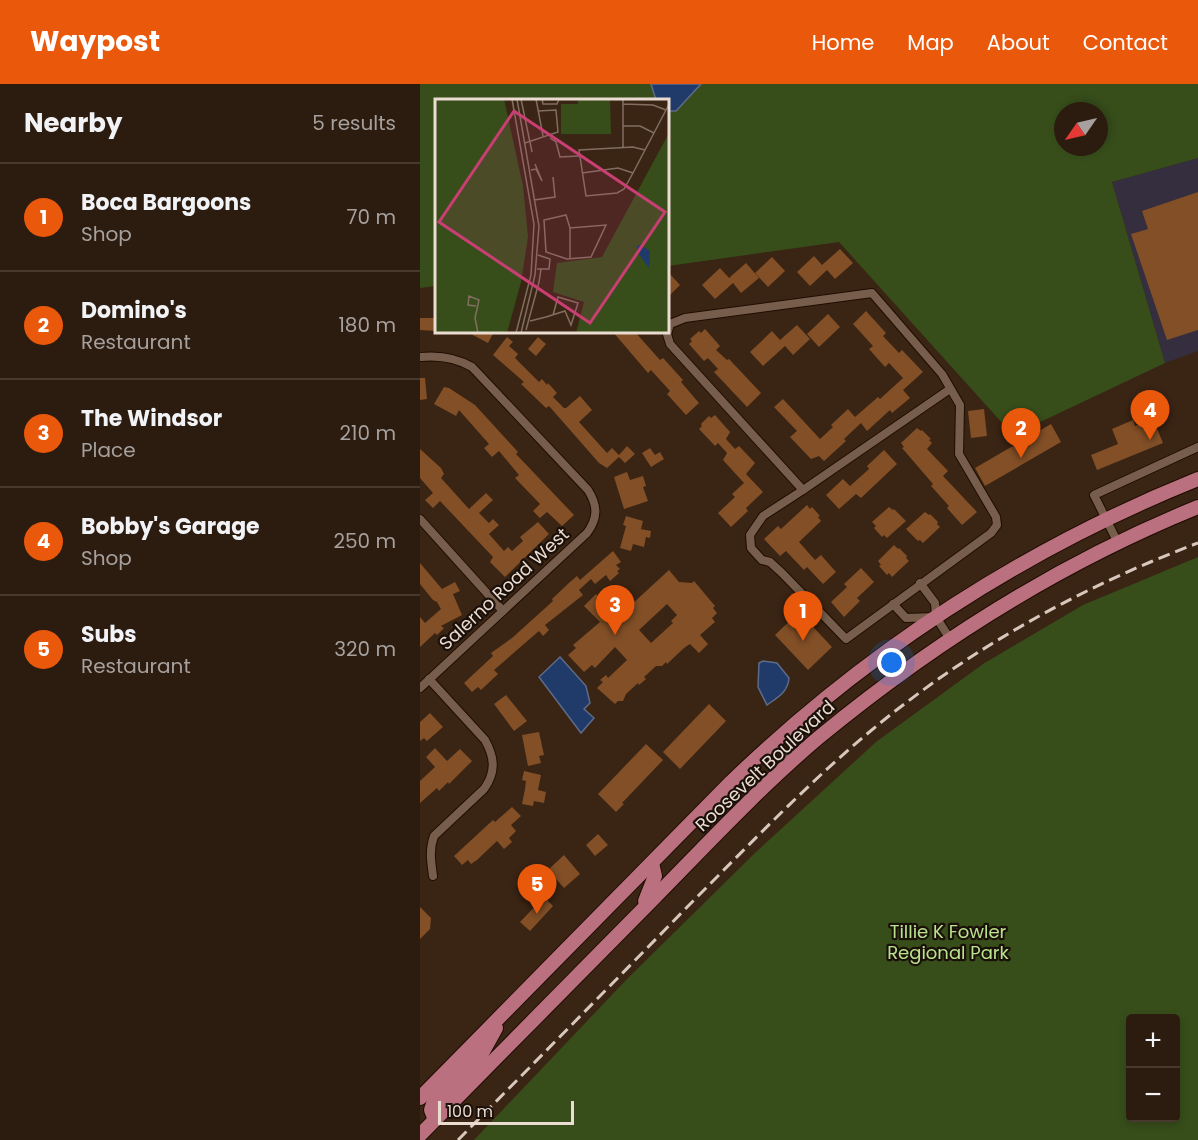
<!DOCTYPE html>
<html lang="en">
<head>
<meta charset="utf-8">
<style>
	:root { --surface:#2c1b0f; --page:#38281d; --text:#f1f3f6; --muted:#a6a19e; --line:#48392f; --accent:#ea580c }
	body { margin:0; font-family:Poppins,sans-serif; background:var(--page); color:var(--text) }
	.controls { position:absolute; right:18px; bottom:18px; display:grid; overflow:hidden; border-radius:6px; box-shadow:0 3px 9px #0003 }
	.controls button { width:54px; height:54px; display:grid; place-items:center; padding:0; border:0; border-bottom:2px solid var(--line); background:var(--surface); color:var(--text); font:30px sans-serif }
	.compass { position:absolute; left:634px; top:18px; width:54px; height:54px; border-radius:50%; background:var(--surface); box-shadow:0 3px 9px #0003; rotate:236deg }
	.scale { position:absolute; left:18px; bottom:15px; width:136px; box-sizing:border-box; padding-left:6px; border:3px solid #ebdcd2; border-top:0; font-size:16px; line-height:21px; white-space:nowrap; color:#ebdcd2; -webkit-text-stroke:4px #1a1009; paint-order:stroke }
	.you { position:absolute; left:472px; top:579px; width:21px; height:21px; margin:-15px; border:4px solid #fff; border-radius:50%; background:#1a73e8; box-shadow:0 0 0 9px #1a73e833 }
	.badge { display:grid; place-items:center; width:39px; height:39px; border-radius:50%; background:var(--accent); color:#fff; font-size:20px; font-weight:700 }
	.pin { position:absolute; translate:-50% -50px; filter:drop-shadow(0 2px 3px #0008) }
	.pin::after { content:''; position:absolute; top:32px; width:21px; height:18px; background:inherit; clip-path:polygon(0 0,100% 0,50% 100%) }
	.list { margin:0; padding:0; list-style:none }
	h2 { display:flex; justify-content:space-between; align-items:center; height:78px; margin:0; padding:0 24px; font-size:26px }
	h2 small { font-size:20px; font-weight:400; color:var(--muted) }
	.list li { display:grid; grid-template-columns:39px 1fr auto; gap:18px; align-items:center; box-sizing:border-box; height:108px; padding:0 24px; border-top:2px solid var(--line) }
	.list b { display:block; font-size:22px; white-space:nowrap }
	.list p { margin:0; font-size:20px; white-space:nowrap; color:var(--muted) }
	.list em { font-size:20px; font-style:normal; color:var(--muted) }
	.map { position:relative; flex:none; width:778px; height:1056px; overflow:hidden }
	header { display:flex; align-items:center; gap:36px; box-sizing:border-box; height:84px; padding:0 30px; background:var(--accent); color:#fff }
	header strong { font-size:28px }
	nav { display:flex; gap:33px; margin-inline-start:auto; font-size:21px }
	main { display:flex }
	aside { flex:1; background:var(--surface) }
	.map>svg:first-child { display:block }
</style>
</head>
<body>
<header>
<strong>Waypost</strong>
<nav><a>Home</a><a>Map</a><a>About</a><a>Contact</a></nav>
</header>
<main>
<aside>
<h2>Nearby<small>5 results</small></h2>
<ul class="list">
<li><span class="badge">1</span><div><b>Boca Bargoons</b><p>Shop</p></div><em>70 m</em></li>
<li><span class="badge">2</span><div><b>Domino's</b><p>Restaurant</p></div><em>180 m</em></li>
<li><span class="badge">3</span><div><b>The Windsor</b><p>Place</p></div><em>210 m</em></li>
<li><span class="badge">4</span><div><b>Bobby's Garage</b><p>Shop</p></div><em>250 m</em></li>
<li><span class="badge">5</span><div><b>Subs</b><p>Restaurant</p></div><em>320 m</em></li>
</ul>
</aside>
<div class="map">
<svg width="778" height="1056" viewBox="0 0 778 1056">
	<rect width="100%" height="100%" fill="#3a2414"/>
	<polygon fill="#352e3e" points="778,74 778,267 745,279 692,98"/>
	<g fill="#374e1b" fill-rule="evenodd">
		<path d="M0,0H778V74L692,98L745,279L593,351L419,158L248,182V16H16V202L0,204ZM643,27H679V63H643Z"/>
		<path d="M778,473V1056H54L207,895L336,768L456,658L563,580L663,521ZM710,934H756V1034H710Z"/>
	</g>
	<g fill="#203b6a" stroke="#5d6b89" stroke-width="1.5">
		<polygon points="231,0 281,0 256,27 248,27 248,16 236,16"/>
		<polygon points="140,573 166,602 170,619 164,625 174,634 161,649 119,593"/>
		<path d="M343,577L357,579L369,594C368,608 358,613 347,621L338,603L339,579Z"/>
	</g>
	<g fill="#824f26" fill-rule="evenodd">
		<polygon points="778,108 778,246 747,256 711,150 728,145 722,127"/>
		<polygon points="420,165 433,179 415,195 407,186 390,202 377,188 394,172 402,181"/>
		<polygon points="352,173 365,187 348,203 335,189"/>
		<polygon points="326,179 339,194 321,209 313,199 295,215 282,201 300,184 309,194"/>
		<polygon points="248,188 260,201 248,213"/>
		<polygon points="446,227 466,249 463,252 479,269 482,266 503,288 483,306 490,314 472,329 470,326 447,347 441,339 424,355 426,357 404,377 399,372 391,375 370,353 377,347 354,323 363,315 400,355 413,343 411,341 428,325 435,333 458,313 460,315 483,294 469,279 465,283 449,265 453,262 433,240"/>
		<polygon points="408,230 420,243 399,263 387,250"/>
		<polygon points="0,234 16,234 16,247 0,246"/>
		<polygon points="377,241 390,255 373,271 365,262 343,282 330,268 352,247 360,256"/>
		<polygon points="285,245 300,262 296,266 307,276 309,275 341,309 327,323 294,288 298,285 288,274 284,277 269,260 272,257 270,255 279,247 281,249"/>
		<polygon points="47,248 74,248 68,259"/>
		<polygon points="193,248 215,248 240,276 243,274 263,296 261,298 279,319 266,331 247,310 250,307 231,286 228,289"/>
		<polygon points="87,253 93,258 89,262 98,270 95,274 119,298 122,295 127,301 128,299 137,309 133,313 144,324 146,324 160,312 172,326 159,338 187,369 192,364 199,371 207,362 215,370 205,379 199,373 187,384 179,379 129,322 126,324 101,300 104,298 73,271"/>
		<polygon points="118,253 126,260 116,272 108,265"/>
		<polygon points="0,294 5,294 7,315 0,316"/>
		<polygon points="24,303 29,304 55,321 98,368 96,370 154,431 142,442 127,428 120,434 113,427 120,420 95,394 99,391 79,367 72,373 64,364 69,360 39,326 36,332 14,320"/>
		<polygon points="564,325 567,352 551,354 548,327"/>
		<polygon points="295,331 310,348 306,355 315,365 319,362 335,379 326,390 343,408 326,424 328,427 311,443 298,429 315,413 312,410 324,399 303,376 307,369 298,359 295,362 279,345 282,342 281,340 289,332 291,334"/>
		<polygon points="733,335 743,359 677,386 671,371 698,360 692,345 713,336 715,342"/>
		<polygon points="631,340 641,358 565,402 555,384 598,359 596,356 607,350 609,353"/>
		<polygon points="497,344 501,347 502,346 511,355 509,356 512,359 507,365 528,387 523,392 557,428 542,441 527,424 529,422 511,402 513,400 482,364 484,363 481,359"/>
		<polygon points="230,364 235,371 240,368 244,375 231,383 222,369"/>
		<polygon points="0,365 21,384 24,390 21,394 49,425 66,409 73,416 59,429 69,439 73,435 79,441 69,450 84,467 88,463 92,467 103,457 100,453 118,438 129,450 85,493 70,478 73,473 20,417 13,424 5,416 13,409 0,394"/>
		<polygon points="464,366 477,380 441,414 436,410 419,425 406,411 423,395 430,402 449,385 447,382"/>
		<polygon points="207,388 210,396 223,392 226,402 223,403 228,417 204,425 194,393"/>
		<polygon points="387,421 390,425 392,423 400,432 398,433 401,437 379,458 395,476 401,471 416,488 403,500 387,483 384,486 366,467 360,472 344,455 358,442 361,445"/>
		<polygon points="469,423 473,426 474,425 486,437 467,454 464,451 462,453 454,444 456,442 452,438"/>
		<polygon points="505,428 509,431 510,430 518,438 517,440 520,443 503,459 500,456 498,457 486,445"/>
		<polygon points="206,432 223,437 221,445 231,447 230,454 226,453 224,463 213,460 211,467 200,464 206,442 203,441"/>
		<polygon points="474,461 478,465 479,464 487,472 486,474 489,477 472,493 469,489 467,491 459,482 461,481 458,477"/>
		<polygon points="193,467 201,478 196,481 200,485 197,487 199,489 190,497 186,491 175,500 171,495 159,506 163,511 125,541 129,546 123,552 119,547 74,586 78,590 61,606 58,603 52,608 44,599 73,572 71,569 92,554 133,517 132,515 150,498 157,492 160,496"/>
		<polygon points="0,479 22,505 35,498 40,507 33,510 42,531 21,542 24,544 17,551 15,549 0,563 0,533 5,539 21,525 17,518 13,516 0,500"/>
		<polygon points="441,484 454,498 437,514 440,517 424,533 411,518 427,503 424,500"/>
		<path d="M249,486L259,498L272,499L274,497L295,522L293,524L297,529L292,534L295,538L280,551L288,560L279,569L270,560L264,564L247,580L246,578L242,582H236L224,593L226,595L219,601L218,599L206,610L203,617H198L195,620L177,604L183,598L180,596L186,591L188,594L207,576L195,563L175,584L172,581L164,588L148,571L156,564L153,561L180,538L164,522L176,510L192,527L205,515L211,521ZM247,520L257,531L251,537L253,539L231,559L219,546Z"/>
		<polygon points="379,528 412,563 388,586 355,551"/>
		<polygon points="86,611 107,637 94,647 74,620"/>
		<polygon points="289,620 306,637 260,685 243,668"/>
		<polygon points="10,629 23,643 7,657 4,654 0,657 0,638"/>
		<polygon points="119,648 124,671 119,672 121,679 108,682 102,651"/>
		<polygon points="226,660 243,676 202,719 204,720 196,728 178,710"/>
		<polygon points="15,664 27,677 40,665 52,677 29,700 28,698 19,707 17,704 0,719 0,697 15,683 6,673"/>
		<polygon points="104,687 121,691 118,706 126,708 124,719 114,717 113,722 102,720 105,705 106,697 102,696"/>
		<polygon points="92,723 101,732 91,741 96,747 89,754 92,758 84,765 77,757 57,776 51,780 48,776 42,781 34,772 73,736 75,738"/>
		<polygon points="178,750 188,761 175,772 166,761"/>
		<polygon points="144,771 160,790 144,804 128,786"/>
		<polygon points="124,813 133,822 110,847 100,838"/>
		<polygon points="0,823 11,834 10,845 0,855"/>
	</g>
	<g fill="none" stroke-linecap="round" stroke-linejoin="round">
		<defs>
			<g id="minor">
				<polygon points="452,209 522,290 540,321 539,370 576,433 577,441 571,449 426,555 362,489 350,478 342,476 331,464 330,451 343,432 383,406 250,260 247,250 250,240 265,234"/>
				<path d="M0,273C19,271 35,273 52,283L168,406C178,422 178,434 167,449L0,604"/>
				<polyline points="383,406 530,305"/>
				<polyline points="0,435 83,527"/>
				<polyline points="698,459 674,411 778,363"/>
				<polyline points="500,499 515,519 516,533 530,555"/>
				<polyline points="473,520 486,534 514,533"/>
				<path d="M9,595L65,656C75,674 76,688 64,705L14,752C9,766 11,777 13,792"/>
				<polyline points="354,658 371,679"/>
			</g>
			<g id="trunk">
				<polyline points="225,817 235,792 232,779"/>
				<path d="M0,1014L311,698C446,568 604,465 778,395"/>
				<polyline points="15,1036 11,1026 13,1020 61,971 76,944"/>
				<path d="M0,1051C78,972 157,892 235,813C288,759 340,703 398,654C513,559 640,479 778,423"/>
			</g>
		</defs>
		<use href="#minor" stroke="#200d01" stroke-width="10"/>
		<use href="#trunk" stroke="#200d01" stroke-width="16"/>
		<use href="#minor" stroke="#775e4c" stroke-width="8"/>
		<use href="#trunk" stroke="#ba707f" stroke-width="14"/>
		<path stroke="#d7c7bd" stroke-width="3" stroke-dasharray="12 6" stroke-linecap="butt" d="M38,1056C117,976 196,896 275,815C343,747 410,676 487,618C575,551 674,498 778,459"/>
	</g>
	<g text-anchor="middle" stroke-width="4.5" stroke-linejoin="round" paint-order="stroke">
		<g font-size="18" fill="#ebdcd2" stroke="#1a1009">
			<text transform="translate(84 505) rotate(-43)" y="6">Salerno Road West</text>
			<text transform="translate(345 682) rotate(-43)" y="6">Roosevelt Boulevard</text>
		</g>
		<g font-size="18" fill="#b9e28d" stroke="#1a1009">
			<text x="528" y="854">Tillie K Fowler<tspan x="528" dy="21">Regional Park</tspan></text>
		</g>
	</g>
	<g transform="translate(15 15)">
		<rect width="234" height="234" fill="#3a2414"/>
		<path d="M0,0H69L88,87L93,138L86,183L72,234H0ZM143,0H175L176,35H126V5H143ZM234,34V234H141L149,203L118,193L122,164L167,158Z" fill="#374e1b"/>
		<path d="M206,146L215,152L214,169L203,154L201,147Z" fill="#203b6a"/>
		<path fill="none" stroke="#816e60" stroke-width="1.5" d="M77,0L99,125L96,176L81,234M82,0L104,127L100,176L86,234M86,0L97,53M101,0L108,37M107,0L108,5H122L124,0M188,5L218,6L231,11M188,27H205L219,34M115,39L121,43L125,58L144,57M90,44L123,33L121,11L103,12M188,48V0M210,51L198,48L144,51L151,97L182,94L189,90L198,74L210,51L219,34L231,11L234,5M96,71L101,70L107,82L100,65M147,74L183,69L198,74M99,101L120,98L118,78M131,116L135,129L171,126L156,158L132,160L111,153L109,121ZM135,129V160M103,156L115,160L114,170H106M41,207L33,206L34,197L44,201L40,219L43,234M95,222L111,218L130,212L136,226L143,204L123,198L118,216M91,231L104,183L106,170H102"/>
		<path fill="#ca3f73" fill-opacity="0.15" stroke="#ca3f73" stroke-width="3" d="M79,12L230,113L155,224L4,123Z"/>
		<rect width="234" height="234" fill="none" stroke="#ebdcd2" stroke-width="3"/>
	</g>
</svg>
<div class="controls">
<button>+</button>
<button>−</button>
</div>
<svg class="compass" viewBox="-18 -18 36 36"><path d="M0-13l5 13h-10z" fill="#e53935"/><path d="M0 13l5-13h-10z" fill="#a6a19e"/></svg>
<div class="scale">100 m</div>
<div class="you"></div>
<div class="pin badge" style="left:383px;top:557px">1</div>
<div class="pin badge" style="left:601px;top:374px">2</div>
<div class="pin badge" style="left:195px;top:551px">3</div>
<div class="pin badge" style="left:730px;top:356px">4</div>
<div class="pin badge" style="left:117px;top:830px">5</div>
</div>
</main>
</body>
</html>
